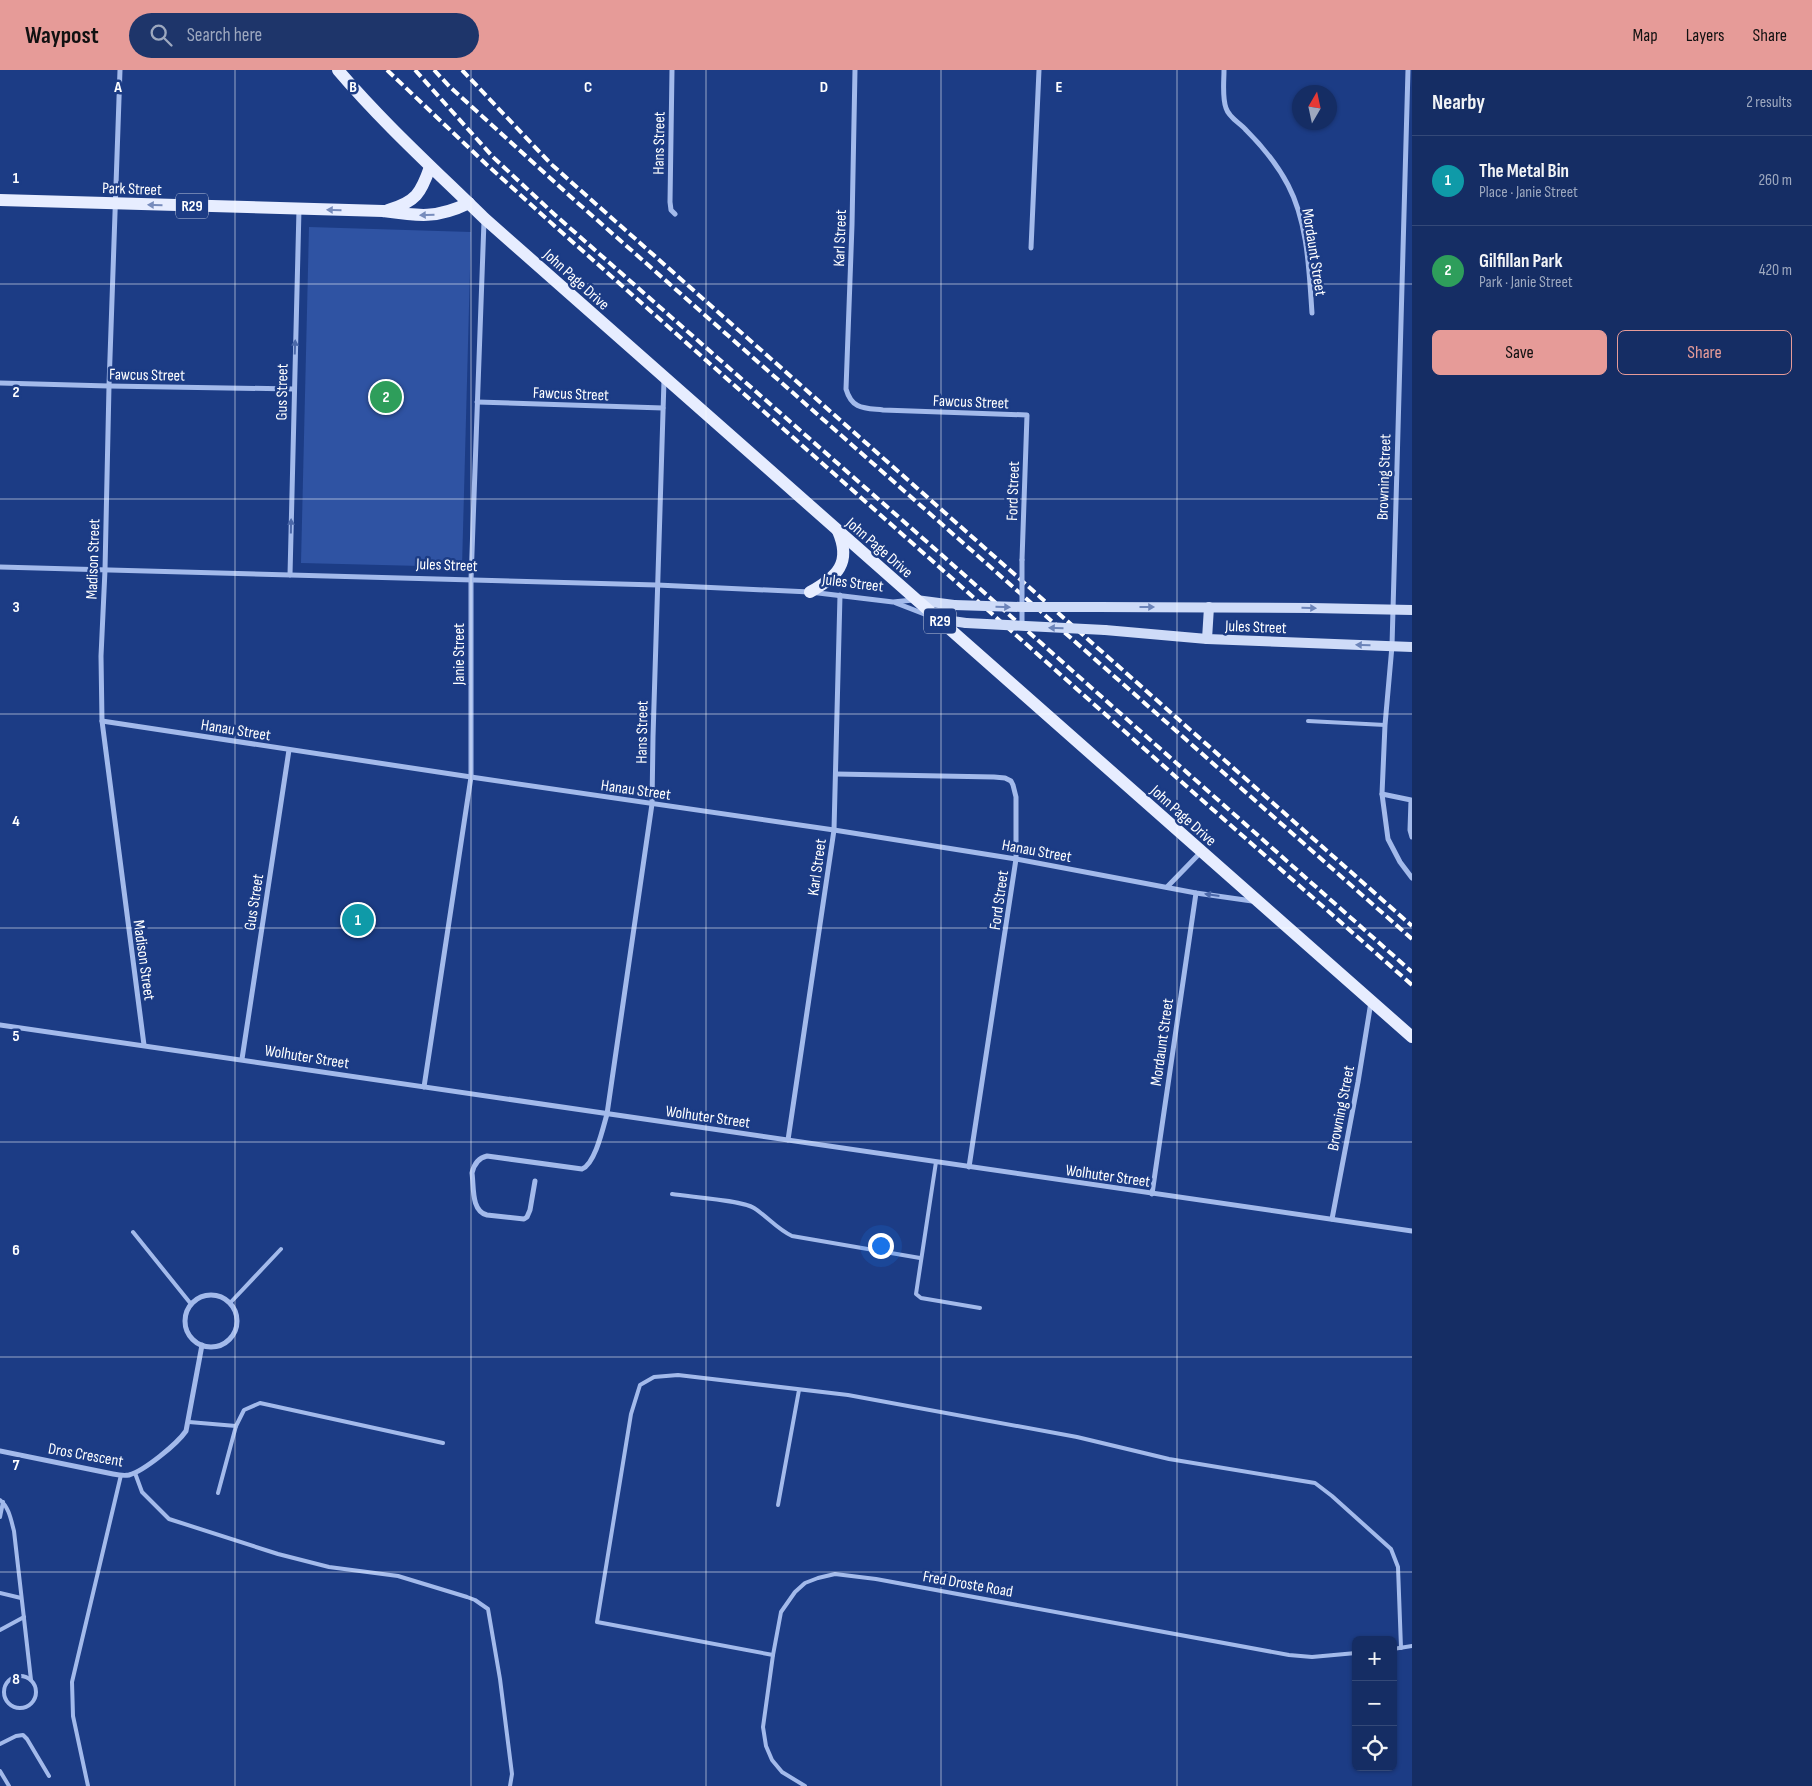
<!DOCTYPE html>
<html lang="en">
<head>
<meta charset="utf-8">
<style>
	:root { --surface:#152d64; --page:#1e356a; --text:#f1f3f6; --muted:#9da8bf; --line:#344978; --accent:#e69b98 }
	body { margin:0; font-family:"Sofia Sans Condensed",sans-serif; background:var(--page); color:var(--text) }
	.controls { position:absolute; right:15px; bottom:15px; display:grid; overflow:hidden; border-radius:8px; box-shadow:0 1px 4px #0004 }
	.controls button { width:45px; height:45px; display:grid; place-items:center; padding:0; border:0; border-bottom:1px solid var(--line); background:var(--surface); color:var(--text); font:25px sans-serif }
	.compass { position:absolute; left:1292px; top:15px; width:45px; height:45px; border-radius:50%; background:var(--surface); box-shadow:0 1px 4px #0004; rotate:9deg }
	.you { position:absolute; left:880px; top:1175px; width:18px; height:18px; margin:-12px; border:4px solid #fff; border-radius:50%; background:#1a73e8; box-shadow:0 0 0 8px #1a73e833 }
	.badge { display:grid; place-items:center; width:32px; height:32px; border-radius:50%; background:var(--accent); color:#fff; font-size:16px; font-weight:700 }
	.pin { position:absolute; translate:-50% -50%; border:2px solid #fff; box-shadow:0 1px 5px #0006 }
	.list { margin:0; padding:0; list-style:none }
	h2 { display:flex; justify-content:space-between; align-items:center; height:65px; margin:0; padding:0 20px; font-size:21px }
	h2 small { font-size:16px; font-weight:400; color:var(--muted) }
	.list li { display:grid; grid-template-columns:32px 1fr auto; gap:15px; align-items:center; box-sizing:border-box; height:90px; padding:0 20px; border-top:1px solid var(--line) }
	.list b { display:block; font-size:19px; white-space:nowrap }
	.list p { margin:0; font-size:16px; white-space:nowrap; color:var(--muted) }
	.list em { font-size:16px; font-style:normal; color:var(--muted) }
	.actions { display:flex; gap:10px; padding:15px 20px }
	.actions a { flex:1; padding:11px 0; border:1px solid var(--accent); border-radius:8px; text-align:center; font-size:18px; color:var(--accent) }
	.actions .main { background:var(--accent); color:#111 }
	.icon { flex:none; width:28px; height:28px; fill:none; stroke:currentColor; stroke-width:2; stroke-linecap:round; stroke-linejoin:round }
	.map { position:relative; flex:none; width:1412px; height:1716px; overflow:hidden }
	header { display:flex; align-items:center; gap:30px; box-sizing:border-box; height:70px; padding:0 25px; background:var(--accent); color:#111 }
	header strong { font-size:24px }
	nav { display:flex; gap:28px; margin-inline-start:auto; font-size:18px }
	.search { width:350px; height:45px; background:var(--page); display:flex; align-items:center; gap:12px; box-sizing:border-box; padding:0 18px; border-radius:28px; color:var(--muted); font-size:19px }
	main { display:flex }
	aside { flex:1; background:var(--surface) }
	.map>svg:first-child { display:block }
</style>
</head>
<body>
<header>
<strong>Waypost</strong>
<div class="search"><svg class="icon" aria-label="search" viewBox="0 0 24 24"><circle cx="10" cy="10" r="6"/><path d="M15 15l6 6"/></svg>Search here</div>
<nav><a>Map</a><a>Layers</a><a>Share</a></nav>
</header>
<main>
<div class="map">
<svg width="1412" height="1716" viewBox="0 0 1412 1716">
	<rect width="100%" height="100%" fill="#1c3c85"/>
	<polygon fill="#2f53a3" points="309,157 471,162 462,497 301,493"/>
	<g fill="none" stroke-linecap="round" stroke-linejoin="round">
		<g stroke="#a3baeb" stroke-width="4">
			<polyline points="1308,651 1385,655"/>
			<polyline points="936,1092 916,1224 921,1228 980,1238"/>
			<path d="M672,1124C690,1127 742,1130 754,1138C768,1147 777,1159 792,1166L920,1188"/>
			<polyline points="133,1162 191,1234"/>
			<polyline points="230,1233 281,1179"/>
			<polyline points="189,1352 236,1356"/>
			<polyline points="135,1403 142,1422 169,1449 278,1484 329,1497 398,1506 467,1527 475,1530 488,1539 500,1609 512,1704 510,1716"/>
			<polyline points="218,1423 236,1356 244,1340 260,1333 443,1373"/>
			<path d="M0,1430C9,1437 11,1450 14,1461L31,1610"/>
			<polyline points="778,1435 799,1320"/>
			<polyline points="0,1447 3,1432"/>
			<polyline points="0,1523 21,1528"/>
			<polyline points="0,1560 24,1547"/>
			<polyline points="1393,1579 1412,1576"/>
			<polyline points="773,1585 597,1552 631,1344 640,1315 654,1307 678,1305 848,1325 1077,1367 1169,1389 1315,1413 1332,1426 1391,1479 1398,1497 1401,1578"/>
			<circle cx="20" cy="1622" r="16"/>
			<polyline points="0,1674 16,1666 23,1665 27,1669 49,1706"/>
			<polyline points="0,1701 9,1716"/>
			<polyline points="88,1716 73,1646 72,1612 121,1405"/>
			<polyline points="805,1716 782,1702 772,1690 766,1676 763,1657 773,1585 781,1542 795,1522 805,1513 818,1508 835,1504 876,1509 1289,1585 1312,1587 1356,1583"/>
		</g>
		<g stroke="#a3baeb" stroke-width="5">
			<polyline points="120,0 109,316 105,500 101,586 102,651 144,975"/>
			<polyline points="672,0 670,132 671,140 675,144"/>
			<path d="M855,0L852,155L846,319C852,340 865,338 883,340L1027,345L1022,490"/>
			<path d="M1224,0C1224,12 1222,27 1226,38C1229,48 1240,53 1246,60C1262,76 1278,96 1288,115C1308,153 1309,201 1312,243"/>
			<polyline points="1408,0 1392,576 1385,655 1382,724 1388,769 1400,792 1412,808"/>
			<polyline points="1031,178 1039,0"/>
			<polyline points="0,313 109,316 293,319"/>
			<polyline points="477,332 663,338"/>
			<polyline points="0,497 657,515 810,522 893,532 913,530"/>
			<polyline points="290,505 299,139"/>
			<polyline points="896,533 927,545"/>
			<polyline points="102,651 471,707 834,760 1016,789 1196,823 1252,831"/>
			<polyline points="836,704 994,707 1005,708 1011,711 1013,715 1016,727 1016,789 969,1097"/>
			<polyline points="1382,724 1411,730 1410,760 1412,767"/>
			<polyline points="1167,817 1201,782"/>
			<polyline points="0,955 1412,1161"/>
			<polyline points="242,989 289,680"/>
			<polyline points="424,1017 471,707 471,510 484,151"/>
			<polyline points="788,1070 834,760 840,525"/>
			<path d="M535,1111L530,1140L527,1147L524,1149L487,1145C471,1141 474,1117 472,1103C474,1094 478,1088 487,1086L582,1099C595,1094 603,1058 607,1044L652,734L653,667L664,310"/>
			<polyline points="1152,1124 1196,823"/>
			<polyline points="1332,1149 1358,1012 1371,932"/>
			<circle cx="211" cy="1251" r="26"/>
			<path d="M0,1381L113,1404C118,1405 124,1406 129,1405C144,1401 177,1374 186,1361L202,1275"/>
		</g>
		<g stroke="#cedbf8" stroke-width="10">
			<polyline points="916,530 954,535"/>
			<polyline points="1098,537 1311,538 1412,540"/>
			<polyline points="938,549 966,553"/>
			<polyline points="1105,560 1207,569 1412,577"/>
			<polyline points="1207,569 1209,537"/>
		</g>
		<g stroke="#e7edff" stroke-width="12">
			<path d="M338,0C383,53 435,100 484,148L1412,967"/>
			<path d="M0,130L383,141C418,146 436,149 469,133"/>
			<path d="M388,140C416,132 421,123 430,97"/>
			<path d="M810,522C837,507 852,493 838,461"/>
		</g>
		<g stroke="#fff" stroke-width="4" stroke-dasharray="9 4" stroke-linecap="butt">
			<polyline points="387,0 486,94 558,159 1202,730 1412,915"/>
			<polyline points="415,0 493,87 554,144 935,479 1412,902"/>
			<polyline points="434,0 450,17 571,127 1412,869"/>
			<polyline points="462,0 551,94 579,119 1412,856"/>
		</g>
		<polyline stroke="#a3baeb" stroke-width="5" points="1022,557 1022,490"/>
		<g stroke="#cedbf8" stroke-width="10">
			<polyline points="954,535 1022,537 1098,537"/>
			<polyline points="966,553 1105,560"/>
		</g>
	</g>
	<defs><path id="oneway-solid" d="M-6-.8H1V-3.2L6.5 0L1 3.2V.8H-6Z" transform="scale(1.25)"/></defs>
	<g fill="#778cbc">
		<use href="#oneway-solid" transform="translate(155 135) rotate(-178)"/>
		<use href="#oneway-solid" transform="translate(334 140) rotate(-179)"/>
		<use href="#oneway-solid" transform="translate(427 145) rotate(178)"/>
	</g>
	<g fill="#4b68a9">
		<use href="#oneway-solid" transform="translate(295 277) rotate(-88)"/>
		<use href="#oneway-solid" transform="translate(291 456) rotate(-89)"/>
		<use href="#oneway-solid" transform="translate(1212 825) rotate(-172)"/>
	</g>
	<g fill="#6c84b9">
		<use href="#oneway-solid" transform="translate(1003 537) rotate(2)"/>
		<use href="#oneway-solid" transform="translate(1147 537)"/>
		<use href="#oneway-solid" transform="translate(1309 538) rotate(1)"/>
		<use href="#oneway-solid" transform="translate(1056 558) rotate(-178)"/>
		<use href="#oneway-solid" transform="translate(1363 575) rotate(-178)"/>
	</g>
	<path fill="none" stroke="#fff" stroke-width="1" stroke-opacity="0.55" d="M235,0V1716M471,0V1716M706,0V1716M941,0V1716M1177,0V1716M0,214H1412M0,429H1412M0,644H1412M0,858H1412M0,1072H1412M0,1287H1412M0,1502H1412"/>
	<g text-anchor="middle" stroke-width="5" stroke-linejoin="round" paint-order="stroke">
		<g fill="#1c3c85" stroke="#bbc4da" stroke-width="1">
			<rect x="176" y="123.5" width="32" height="25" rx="4"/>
			<rect x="924" y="538.5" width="32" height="25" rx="4"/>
		</g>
		<g font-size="15" font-weight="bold" fill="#fff">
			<text x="192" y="141">R29</text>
			<text x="940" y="556">R29</text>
		</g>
		<g font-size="16" fill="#fff" stroke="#1c3c85">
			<text transform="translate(658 73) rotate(-89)" y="6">Hans Street</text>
			<text transform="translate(132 118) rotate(2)" y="6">Park Street</text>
			<text transform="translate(839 168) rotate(-88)" y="6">Karl Street</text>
			<text transform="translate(1315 182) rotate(81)" y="6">Mordaunt Street</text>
			<text transform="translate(577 209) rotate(42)" y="6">John Page Drive</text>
			<text transform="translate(147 304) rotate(1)" y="6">Fawcus Street</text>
			<text transform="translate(281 322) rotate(-89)" y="6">Gus Street</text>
			<text transform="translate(571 323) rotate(2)" y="6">Fawcus Street</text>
			<text transform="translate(971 331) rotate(2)" y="6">Fawcus Street</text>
			<text transform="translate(1383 407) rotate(-88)" y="6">Browning Street</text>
			<text transform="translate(1012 421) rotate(-88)" y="6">Ford Street</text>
			<text transform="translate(880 477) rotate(41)" y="6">John Page Drive</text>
			<text transform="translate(92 489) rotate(-88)" y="6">Madison Street</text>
			<text transform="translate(447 494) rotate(2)" y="6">Jules Street</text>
			<text transform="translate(853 512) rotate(7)" y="6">Jules Street</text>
			<text transform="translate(1256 556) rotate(2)" y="6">Jules Street</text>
			<text transform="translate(458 584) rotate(-90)" y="6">Janie Street</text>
			<text transform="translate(236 659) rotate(9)" y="6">Hanau Street</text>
			<text transform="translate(641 662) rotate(-89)" y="6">Hans Street</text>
			<text transform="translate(636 719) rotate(8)" y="6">Hanau Street</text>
			<text transform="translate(1184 745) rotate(42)" y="6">John Page Drive</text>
			<text transform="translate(1037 780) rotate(10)" y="6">Hanau Street</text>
			<text transform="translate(816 797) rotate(-82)" y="6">Karl Street</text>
			<text transform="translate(998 830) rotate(-82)" y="6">Ford Street</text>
			<text transform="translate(253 832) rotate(-81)" y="6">Gus Street</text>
			<text transform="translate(145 890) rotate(82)" y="6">Madison Street</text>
			<text transform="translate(1161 972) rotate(-82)" y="6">Mordaunt Street</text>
			<text transform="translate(307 986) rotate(9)" y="6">Wolhuter Street</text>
			<text transform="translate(1340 1038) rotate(-79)" y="6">Browning Street</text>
			<text transform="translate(708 1046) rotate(8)" y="6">Wolhuter Street</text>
			<text transform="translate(1108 1105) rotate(8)" y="6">Wolhuter Street</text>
			<text transform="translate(86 1384) rotate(10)" y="6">Dros Crescent</text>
			<text transform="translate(968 1513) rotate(10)" y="6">Fred Droste Road</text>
		</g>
	</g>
	<g font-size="16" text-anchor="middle" font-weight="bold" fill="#fff" stroke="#1c3c85" stroke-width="5" stroke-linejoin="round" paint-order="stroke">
		<text x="118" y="22">A</text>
		<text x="353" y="22">B</text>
		<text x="588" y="22">C</text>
		<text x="824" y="22">D</text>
		<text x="1059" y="22">E</text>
		<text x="16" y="113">1</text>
		<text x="16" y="327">2</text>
		<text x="16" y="542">3</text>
		<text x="16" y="756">4</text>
		<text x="16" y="971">5</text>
		<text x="16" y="1185">6</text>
		<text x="16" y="1400">7</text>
		<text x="16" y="1614">8</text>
	</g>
</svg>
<div class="controls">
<button>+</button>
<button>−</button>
<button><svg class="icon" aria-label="locate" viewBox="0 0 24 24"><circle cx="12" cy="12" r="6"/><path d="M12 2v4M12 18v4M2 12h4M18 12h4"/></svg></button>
</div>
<svg class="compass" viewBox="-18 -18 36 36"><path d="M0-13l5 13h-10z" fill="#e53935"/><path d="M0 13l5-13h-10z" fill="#9da8bf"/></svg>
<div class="you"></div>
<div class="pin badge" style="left:358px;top:850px;background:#0f9aa8">1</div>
<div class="pin badge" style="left:386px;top:327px;background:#2e9e5b">2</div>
</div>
<aside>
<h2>Nearby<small>2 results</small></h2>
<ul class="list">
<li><span class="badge" style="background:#0f9aa8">1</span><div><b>The Metal Bin</b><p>Place · Janie Street</p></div><em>260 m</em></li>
<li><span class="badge" style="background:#2e9e5b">2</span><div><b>Gilfillan Park</b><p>Park · Janie Street</p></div><em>420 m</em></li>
</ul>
<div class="actions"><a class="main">Save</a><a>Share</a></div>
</aside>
</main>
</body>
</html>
